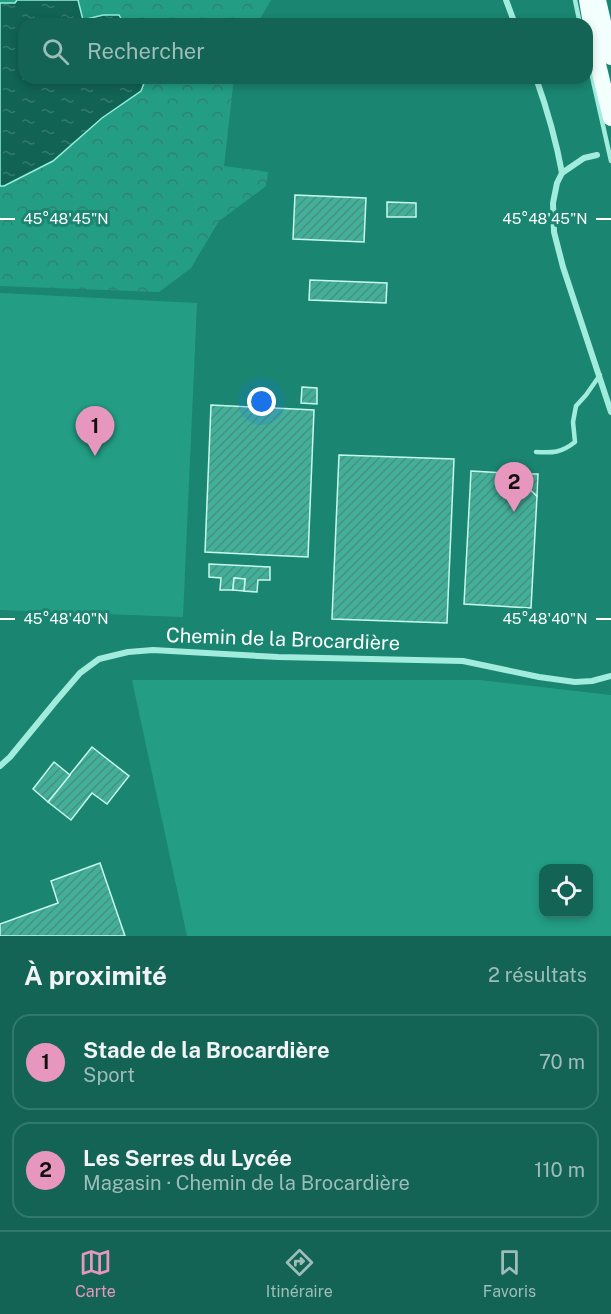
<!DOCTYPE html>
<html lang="fr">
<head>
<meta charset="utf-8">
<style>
	:root { --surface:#146455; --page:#1d6a5b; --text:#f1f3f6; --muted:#9dbdb9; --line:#33786c; --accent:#e797bd }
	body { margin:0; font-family:"Public Sans",sans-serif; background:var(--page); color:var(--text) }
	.controls { position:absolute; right:18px; bottom:18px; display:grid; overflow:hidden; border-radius:12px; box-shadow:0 3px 9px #0003 }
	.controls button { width:54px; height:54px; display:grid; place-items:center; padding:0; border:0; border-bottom:2px solid var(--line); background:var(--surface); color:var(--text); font:30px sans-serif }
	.you { position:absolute; left:262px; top:402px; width:21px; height:21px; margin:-15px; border:4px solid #fff; border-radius:50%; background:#1a73e8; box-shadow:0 0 0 9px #1a73e833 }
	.badge { display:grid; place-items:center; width:39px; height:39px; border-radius:50%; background:var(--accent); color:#111; font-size:20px; font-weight:700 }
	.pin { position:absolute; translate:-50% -50px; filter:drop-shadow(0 2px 3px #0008) }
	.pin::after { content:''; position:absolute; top:32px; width:21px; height:18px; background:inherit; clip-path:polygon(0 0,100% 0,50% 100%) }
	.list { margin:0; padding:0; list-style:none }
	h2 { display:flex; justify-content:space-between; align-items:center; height:78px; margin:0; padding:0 24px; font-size:26px }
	h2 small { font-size:20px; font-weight:400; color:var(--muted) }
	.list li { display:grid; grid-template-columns:39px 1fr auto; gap:18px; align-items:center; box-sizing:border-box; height:96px; margin:0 12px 12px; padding:0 12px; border:2px solid var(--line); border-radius:18px }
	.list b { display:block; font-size:22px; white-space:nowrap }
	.list p { margin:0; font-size:20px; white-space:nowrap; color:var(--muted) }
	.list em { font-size:20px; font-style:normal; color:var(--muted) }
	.icon { flex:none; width:33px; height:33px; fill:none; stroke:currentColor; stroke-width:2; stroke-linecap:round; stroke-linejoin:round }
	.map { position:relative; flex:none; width:611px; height:936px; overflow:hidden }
	.search { position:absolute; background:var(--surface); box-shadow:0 3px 9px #0003; left:18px; right:18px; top:18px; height:66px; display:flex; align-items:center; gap:15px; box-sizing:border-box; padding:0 21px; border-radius:18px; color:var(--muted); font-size:22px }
	.sheet { height:294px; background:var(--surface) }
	nav { display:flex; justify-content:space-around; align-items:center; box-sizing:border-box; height:84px; border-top:2px solid var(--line); background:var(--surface); font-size:16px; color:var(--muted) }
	nav a { display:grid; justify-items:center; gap:3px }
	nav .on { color:var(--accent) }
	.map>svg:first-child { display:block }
</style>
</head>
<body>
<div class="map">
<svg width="611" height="936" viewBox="0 0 611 936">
	<defs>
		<pattern id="forest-crowns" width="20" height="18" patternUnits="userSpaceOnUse" patternTransform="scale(1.5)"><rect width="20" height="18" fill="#239e85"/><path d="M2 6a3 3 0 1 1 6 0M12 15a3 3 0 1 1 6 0" fill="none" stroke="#318171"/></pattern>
		<pattern id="water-ripples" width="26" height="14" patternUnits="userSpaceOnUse" patternTransform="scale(1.5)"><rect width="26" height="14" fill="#116354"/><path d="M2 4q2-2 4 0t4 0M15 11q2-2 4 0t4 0" fill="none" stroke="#357a6e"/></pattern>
		<pattern id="building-hatch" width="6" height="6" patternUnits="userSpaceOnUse" patternTransform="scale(1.5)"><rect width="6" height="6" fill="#43af99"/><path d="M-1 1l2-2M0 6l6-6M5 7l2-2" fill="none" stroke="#469182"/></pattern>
	</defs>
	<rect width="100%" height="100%" fill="#1a8571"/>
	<g fill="#239e85" fill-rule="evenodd">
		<polygon points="0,293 197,303 183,617 0,610"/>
		<path d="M132,680H479L611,695V936H187ZM544,868H588V914H544Z"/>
	</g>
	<polygon fill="url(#forest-crowns)" points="0,0 271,0 257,24 24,24 24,78 234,78 224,166 268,172 266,186 219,221 191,268 159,292 0,286"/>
	<polygon fill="url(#water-ripples)" stroke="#94eeda" stroke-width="1.5" points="17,0 78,0 83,20 103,15 119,15 124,24 24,24 24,78 146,78 141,91 102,118 53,161 4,186 0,186 0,3 15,3"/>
	<g fill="url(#building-hatch)" stroke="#c6f9ee" stroke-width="1.5">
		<polygon points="295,195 366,198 364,242 293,239"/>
		<polygon points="387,202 416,203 416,217 387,217"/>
		<polygon points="310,280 387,283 386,303 309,300"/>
		<polygon points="302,387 317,388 317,404 301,403"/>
		<polygon points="211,405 314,410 308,557 205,552"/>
		<polygon points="339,455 454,459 447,623 332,619"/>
		<polygon points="471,471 526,474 525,485 537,496 531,608 464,604"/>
		<polygon points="526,474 538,474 537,496 525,485"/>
		<polygon points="209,564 270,567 270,580 258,580 257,592 244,591 245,579 234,578 233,590 220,590 221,578 209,577"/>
		<polygon points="234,578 245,579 244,591 233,590"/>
		<polygon points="92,747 129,776 107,804 92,793 71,820 48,802"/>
		<polygon points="54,762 70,775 48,802 33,789"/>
		<polygon points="100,863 125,936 0,936 0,924 58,903 51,881"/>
	</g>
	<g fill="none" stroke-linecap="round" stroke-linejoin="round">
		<g stroke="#a1ecdc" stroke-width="4.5">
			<polyline points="575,0 580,24"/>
			<polyline points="587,54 611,161"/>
			<path d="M536,452C553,453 561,453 575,442L573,422L576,406L586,395L600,375"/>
		</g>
		<g stroke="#a1ecdc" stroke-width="6">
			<polyline points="506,0 515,24"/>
			<path d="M536,78C547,109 556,140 562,173"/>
			<polyline points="597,155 584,158 562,173 557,183 553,203 554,232 563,267 611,412"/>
			<polyline points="0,766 10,757 56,701 80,673 99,659 128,652 153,650 278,657 463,661 539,677 575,682 592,681 611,676"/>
		</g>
		<g stroke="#f2fffd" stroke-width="16">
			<polyline points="587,0 597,60 611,118"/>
			<polyline points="598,0 611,57"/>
		</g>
	</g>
	<path fill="none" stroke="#fff" stroke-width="2" d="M0,219H15M596,219H611M0,619H15M596,619H611"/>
	<g text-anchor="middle" stroke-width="6" stroke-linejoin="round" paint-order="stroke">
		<g font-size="20" fill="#fff" stroke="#1a8571">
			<text transform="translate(283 639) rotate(2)" y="7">Chemin de la Brocardière</text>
		</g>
	</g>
	<g font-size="15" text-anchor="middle" fill="#fff" stroke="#1a8571" stroke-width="6" stroke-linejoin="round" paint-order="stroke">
		<text x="66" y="224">45°48'45"N</text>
		<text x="545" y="224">45°48'45"N</text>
		<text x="66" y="624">45°48'40"N</text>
		<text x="545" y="624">45°48'40"N</text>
	</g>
</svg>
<div class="controls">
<button><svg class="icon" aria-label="locate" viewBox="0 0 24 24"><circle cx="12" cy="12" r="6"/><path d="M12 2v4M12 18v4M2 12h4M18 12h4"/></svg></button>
</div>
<div class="you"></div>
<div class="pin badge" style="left:95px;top:456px">1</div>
<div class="pin badge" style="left:514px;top:512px">2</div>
<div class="search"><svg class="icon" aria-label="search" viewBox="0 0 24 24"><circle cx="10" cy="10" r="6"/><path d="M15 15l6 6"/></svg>Rechercher</div>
</div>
<section class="sheet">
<h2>À proximité<small>2 résultats</small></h2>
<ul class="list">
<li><span class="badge">1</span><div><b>Stade de la Brocardière</b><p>Sport</p></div><em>70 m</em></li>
<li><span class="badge">2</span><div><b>Les Serres du Lycée</b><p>Magasin · Chemin de la Brocardière</p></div><em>110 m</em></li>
</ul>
</section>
<nav>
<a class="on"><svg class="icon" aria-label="map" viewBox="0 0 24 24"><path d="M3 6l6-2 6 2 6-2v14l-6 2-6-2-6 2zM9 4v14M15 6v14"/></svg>Carte</a>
<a><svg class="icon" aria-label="directions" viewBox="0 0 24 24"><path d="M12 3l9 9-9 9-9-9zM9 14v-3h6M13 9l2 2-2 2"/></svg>Itinéraire</a>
<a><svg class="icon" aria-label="saved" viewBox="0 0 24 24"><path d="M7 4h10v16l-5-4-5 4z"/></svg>Favoris</a>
</nav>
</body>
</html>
